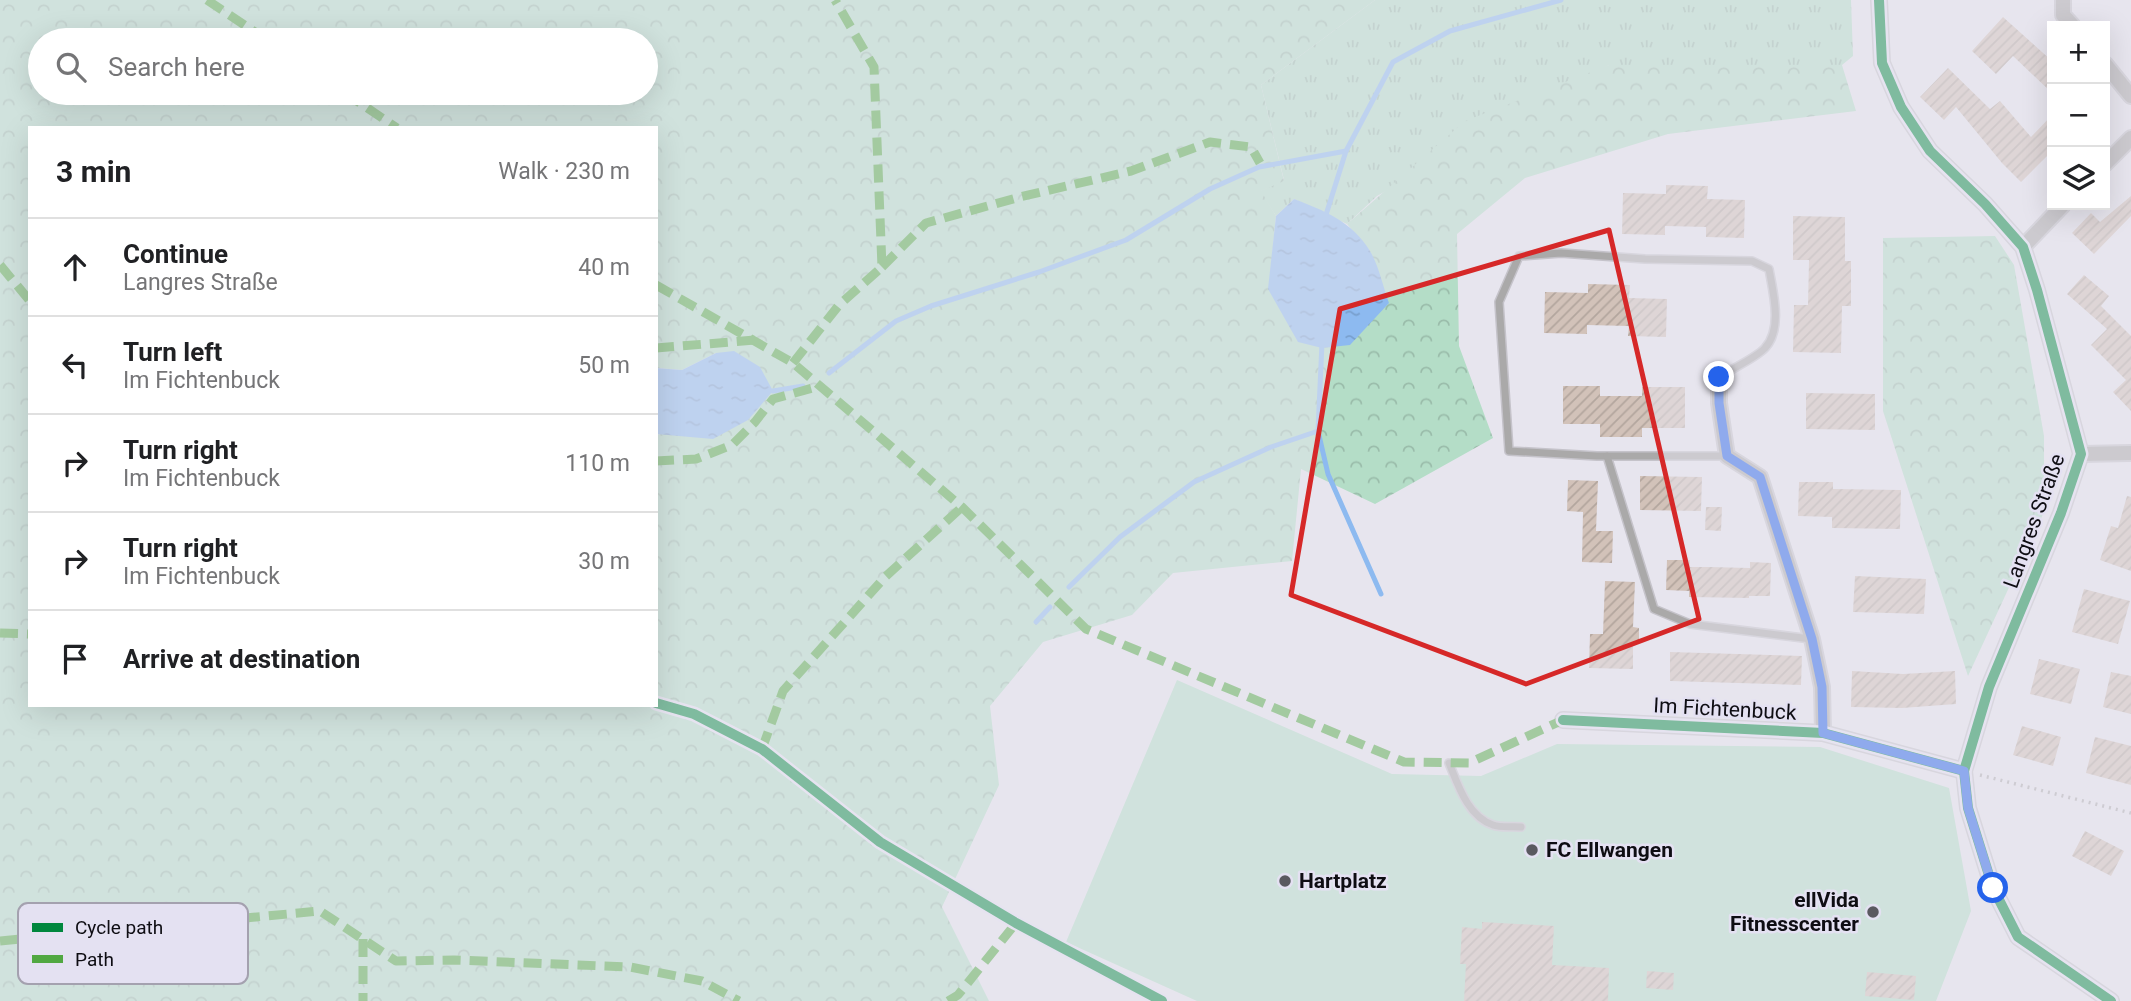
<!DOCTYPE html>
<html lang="en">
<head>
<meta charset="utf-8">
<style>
	:root { --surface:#fff; --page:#f2f2f2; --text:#202124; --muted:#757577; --line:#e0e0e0 }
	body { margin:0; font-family:Roboto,sans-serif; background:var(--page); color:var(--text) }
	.controls { position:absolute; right:21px; top:21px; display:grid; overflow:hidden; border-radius:0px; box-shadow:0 7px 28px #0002 }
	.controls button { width:63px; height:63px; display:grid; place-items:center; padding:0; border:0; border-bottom:2px solid var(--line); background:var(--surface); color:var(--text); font:35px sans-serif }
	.stop { position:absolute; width:21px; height:21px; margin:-16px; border:5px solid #2563eb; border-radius:50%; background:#fff }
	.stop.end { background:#2563eb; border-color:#fff; box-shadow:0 2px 7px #0008 }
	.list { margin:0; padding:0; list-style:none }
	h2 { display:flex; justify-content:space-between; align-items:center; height:91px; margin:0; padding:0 28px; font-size:30px }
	h2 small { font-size:23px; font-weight:400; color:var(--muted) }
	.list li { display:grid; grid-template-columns:46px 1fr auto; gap:21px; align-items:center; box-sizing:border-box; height:98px; padding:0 28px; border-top:2px solid var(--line) }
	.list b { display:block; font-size:26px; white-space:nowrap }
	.list p { margin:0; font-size:23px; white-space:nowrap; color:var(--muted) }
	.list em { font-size:23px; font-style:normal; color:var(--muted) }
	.icon { flex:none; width:38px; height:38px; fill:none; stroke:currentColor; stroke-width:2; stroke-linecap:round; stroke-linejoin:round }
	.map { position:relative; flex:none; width:2131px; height:1001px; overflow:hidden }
	.search { position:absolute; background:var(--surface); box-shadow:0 7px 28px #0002; left:28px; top:28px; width:630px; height:77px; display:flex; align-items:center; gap:18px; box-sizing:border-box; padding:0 24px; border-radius:38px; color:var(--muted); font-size:26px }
	.panel { position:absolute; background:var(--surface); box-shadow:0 7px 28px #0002; left:28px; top:126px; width:630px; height:581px; border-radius:0px }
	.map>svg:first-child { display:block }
</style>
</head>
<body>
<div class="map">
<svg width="2131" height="1001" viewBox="0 0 2131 1001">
	<defs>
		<pattern id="grass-tufts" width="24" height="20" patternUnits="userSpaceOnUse" patternTransform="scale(1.75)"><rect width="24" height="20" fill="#b4ddc7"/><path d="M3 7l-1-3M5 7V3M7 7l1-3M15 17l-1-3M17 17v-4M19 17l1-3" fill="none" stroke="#9abcaa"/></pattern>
		<pattern id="forest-crowns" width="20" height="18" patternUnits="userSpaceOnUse" patternTransform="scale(1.75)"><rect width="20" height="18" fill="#b4ddc7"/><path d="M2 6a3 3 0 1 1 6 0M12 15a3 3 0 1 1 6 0" fill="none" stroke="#9abcaa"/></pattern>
		<pattern id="water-ripples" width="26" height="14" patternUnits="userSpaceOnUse" patternTransform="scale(1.75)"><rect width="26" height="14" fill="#8dbaf0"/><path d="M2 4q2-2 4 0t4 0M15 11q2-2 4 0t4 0" fill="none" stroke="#789fcd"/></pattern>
		<pattern id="building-hatch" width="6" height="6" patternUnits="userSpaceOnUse" patternTransform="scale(1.75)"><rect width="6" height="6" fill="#d2c2b9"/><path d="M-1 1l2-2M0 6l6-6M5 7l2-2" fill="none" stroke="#b3a69e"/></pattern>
	</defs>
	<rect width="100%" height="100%" fill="#e7e5ee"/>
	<polygon fill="url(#grass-tufts)" points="1375,0 1851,0 1853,56 1842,65 1609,65 1377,196 1347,224 1294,199 1276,216 1260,191 1284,180 1261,85"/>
	<g fill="url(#forest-crowns)" fill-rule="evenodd">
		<path d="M0,0H1375L1261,85L1284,181L1261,191L1276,216L1269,289L1370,251L1347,224L1465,121L1609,65H1842L1856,111L1668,134L1525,178L1457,234L1459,346L1493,438L1375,504L1301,469L1292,561L1173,573L1132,615L1043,642L990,706L999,785L942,907L989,1001H0ZM40,40H646V93H40ZM30,128H656V368L682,370L716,353L660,434L656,435V705H30Z"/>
		<polygon points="1995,236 2014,265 2044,436 2044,512 1968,676 1883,411 1883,238"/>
	</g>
	<polygon fill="#b4ddc7" points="1177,680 1392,774 1481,776 1557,744 1820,747 1949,788 1971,911 1936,1001 1197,1001 1066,942"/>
	<g fill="url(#water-ripples)">
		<path d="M1294,199C1323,210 1353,222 1370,251C1379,266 1383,287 1389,303L1350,345L1322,348L1298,342L1268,289L1276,216Z"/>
		<polygon points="734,351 760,367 773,391 748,420 713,439 656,434 656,368 682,370 716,353"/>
	</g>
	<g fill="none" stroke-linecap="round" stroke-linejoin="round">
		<g stroke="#8dbaf0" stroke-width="5">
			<polyline points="1325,218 1346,151"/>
			<polyline points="1322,343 1318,431 1328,474 1381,594"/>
			<polyline points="829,373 896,321 931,306 1039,272 1126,240 1210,189 1259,167 1346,151 1393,62 1450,31 1561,0"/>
			<polyline points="773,391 803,386"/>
			<polyline points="1069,587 1120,537 1194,482 1271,447 1318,431"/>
			<polyline points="1036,622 1050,607"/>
		</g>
	</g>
	<g fill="url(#building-hatch)">
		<polygon points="2003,17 2052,61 2052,93 2013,56 1996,74 1972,51"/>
		<polygon points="1948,68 1990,109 2000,101 2031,137 2052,115 2052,151 2021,182 2002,163 1956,107 1944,120 1920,97"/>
		<polygon points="1666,185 1708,186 1707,199 1745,200 1744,238 1706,237 1706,227 1665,226 1665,235 1622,234 1623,193 1666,194"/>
		<polygon points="2131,196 2131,216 2094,254 2072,233 2091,213 2100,222"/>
		<polygon points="1793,216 1845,217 1845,261 1851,261 1851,306 1842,306 1841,353 1793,352 1794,305 1808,305 1809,260 1793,260"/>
		<polygon points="2084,275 2109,296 2101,306 2131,336 2131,411 2113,392 2126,380 2091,345 2107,329 2067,294"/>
		<polygon points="1588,284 1630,285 1629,298 1667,299 1666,337 1628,336 1629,326 1587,325 1587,334 1544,333 1545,292 1588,293"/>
		<polygon points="1563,386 1600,386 1600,396 1642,396 1642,387 1685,387 1685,428 1642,428 1642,437 1600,437 1600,424 1563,424"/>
		<polygon points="1806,393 1875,394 1875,430 1806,429"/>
		<polygon points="1640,476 1702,477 1701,511 1640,510"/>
		<polygon points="1568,480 1598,481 1596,531 1613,531 1612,563 1582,562 1583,512 1567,511"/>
		<polygon points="1799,482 1833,482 1833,489 1901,490 1900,529 1832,528 1832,517 1798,516"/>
		<polygon points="2127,496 2131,497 2131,571 2100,560 2111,526 2118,528"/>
		<polygon points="1706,507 1722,507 1721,531 1705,530"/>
		<polygon points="1667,560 1690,560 1690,567 1710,567 1750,568 1750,562 1771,563 1770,596 1749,596 1749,598 1689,597 1689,591 1666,590"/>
		<polygon points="1855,576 1926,579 1924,614 1853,612"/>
		<polygon points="1605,581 1635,582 1633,627 1639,628 1639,644 1633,643 1633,669 1589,668 1590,634 1603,634"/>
		<polygon points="2084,589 2130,601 2118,644 2072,632"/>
		<polygon points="1670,652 1802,656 1801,685 1670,681"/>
		<polygon points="2039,659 2080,669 2071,704 2030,694"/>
		<polygon points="1852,671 1903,674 1955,671 1956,704 1902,708 1851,707"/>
		<polygon points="2111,672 2131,676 2131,714 2103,707"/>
		<polygon points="2022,726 2061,737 2053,766 2013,755"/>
		<polygon points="2095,737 2131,746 2131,785 2086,773"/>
		<polygon points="2085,831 2124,851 2111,876 2072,856"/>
		<polygon points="1482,922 1554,926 1552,965 1609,968 1608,1001 1464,1001 1466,964 1460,964 1462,927 1482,929"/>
		<polygon points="1647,971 1674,973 1673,990 1646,988"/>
		<polygon points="1867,972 1916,976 1914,1000 1865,996"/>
	</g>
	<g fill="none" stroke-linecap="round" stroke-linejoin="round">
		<defs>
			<g id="service">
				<path d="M1719,377C1731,369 1756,358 1765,348C1783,329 1773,292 1769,269L1752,261L1645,259L1561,253L1519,256L1499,302L1509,451L1597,456H1727"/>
				<polyline points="1607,456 1654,609 1690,624 1811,639"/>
				<path d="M1449,763C1458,785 1468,817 1493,825C1501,828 1513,826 1521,827"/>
			</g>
			<g id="minor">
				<polyline points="1879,0 1882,63 1901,107 1930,151 1985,204 2023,247 2037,290 2081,454 2061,513 1989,687 1964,771 1968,808 1993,888 2018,937 2111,1001"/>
				<polyline points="2063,0 2063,15 2073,26"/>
				<polyline points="2105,64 2131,96"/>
				<polyline points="2105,164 2131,138"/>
				<polyline points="2023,247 2063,205"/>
				<polyline points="1719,377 1719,403 1727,456 1760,477 1812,639 1822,687 1823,733"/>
				<polyline points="2081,454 2131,453"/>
				<polyline points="1563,720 1823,733 1964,771"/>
			</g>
		</defs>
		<use href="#service" stroke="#c5c3ca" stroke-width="10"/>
		<use href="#minor" stroke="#c5c3ca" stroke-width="18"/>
		<polyline stroke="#afadb0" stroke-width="3.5" stroke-dasharray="2 5" stroke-linecap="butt" points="1980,775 2131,813"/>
		<use href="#service" stroke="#aaa9a9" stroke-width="7"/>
		<use href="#minor" stroke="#aaa9a9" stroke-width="14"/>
		<g stroke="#51a842" stroke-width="9" stroke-dasharray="18 9" stroke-linecap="butt">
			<polyline points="207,0 267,40"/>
			<polyline points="345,93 397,128"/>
			<polyline points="0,265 30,301"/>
			<polyline points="882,267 926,223 1020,197 1131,171 1210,142 1251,147 1260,163"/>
			<polyline points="656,285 793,363 962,507 1086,629 1404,762 1469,763 1563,720"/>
			<polyline points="656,348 755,340"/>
			<polyline points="793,363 839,305 882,267 874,67 835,0"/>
			<polyline points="656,461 696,459 732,445 755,422 773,399 820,386"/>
			<polyline points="0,633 30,634"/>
			<polyline points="762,749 783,691 885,577 962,507"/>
			<polyline points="363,939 363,1001"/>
			<polyline points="0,941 320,911 396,961 454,960 630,967 702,981 739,1001"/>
			<polyline points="948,1001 958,995 1016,923"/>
		</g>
		<defs>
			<g id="cycleway">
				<polyline points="1879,0 1882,63 1901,107 1930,151 1985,204 2023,247 2037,290 2081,454 2061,513 1989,687 1964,771 1968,808 1993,888 2018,937 2111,1001"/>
				<polyline points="656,703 694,714 762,749 880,842 1016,923 1162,1001"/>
				<polyline points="1563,720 1823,733 1964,771"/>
			</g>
		</defs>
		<use href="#cycleway" stroke="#e4e1f2" stroke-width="15"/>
		<use href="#cycleway" stroke="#00873e" stroke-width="10"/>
	</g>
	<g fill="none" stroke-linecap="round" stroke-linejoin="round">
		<polyline stroke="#2563eb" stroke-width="9" points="1719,377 1719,403 1727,456 1760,477 1812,639 1822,687 1823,733 1964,771 1968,808 1993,888"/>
	</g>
	<path d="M0 0H2131V1001H0ZM1609,230L1699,619L1526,684L1291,595L1340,309Z" fill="#e7e5ee" fill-opacity=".55" fill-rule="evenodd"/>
	<path fill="none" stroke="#d62828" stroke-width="5" stroke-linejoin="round" d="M1609,230L1699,619L1526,684L1291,595L1340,309Z"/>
	<g fill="#5a5960" stroke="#e4e1f2" stroke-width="2.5">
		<circle cx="1532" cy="850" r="7"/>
		<circle cx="1285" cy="881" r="7"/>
		<circle cx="1873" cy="912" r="7"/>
	</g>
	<g text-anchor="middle" stroke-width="5" stroke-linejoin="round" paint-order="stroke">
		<g font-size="21" fill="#0e0d13" stroke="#e4e1f2">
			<text transform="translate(2034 521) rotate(-70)" y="7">Langres Straße</text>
			<text transform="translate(1725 709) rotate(3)" y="7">Im Fichtenbuck</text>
		</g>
		<g font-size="21" font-weight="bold" fill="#0e0d13" stroke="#e4e1f2" text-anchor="start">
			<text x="1546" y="857">FC Ellwangen</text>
			<text x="1299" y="888">Hartplatz</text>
			<text x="1859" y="907" text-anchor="end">ellVida<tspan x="1859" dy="24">Fitnesscenter</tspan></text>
		</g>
	</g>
	<rect x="18" y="903" width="230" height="81" rx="10" fill="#e4e1f2" stroke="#a4a1af" stroke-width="2"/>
	<rect x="32" y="923" width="31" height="9" fill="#00873e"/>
	<rect x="32" y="955" width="31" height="8" fill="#51a842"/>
	<g font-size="19" fill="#0e0d13">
		<text x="75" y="934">Cycle path</text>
		<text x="75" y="966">Path</text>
	</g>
</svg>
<div class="controls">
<button>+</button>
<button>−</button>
<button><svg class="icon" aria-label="layers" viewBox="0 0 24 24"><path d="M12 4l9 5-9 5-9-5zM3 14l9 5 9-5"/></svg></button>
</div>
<div class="stop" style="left:1993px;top:888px"></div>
<div class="stop end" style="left:1719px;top:377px"></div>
<div class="search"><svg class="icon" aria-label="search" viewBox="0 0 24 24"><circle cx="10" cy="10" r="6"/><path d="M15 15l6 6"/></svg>Search here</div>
<section class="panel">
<h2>3 min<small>Walk · 230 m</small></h2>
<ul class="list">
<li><svg class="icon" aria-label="ahead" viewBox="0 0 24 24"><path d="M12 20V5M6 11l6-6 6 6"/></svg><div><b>Continue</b><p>Langres Straße</p></div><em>40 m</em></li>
<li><svg class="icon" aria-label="left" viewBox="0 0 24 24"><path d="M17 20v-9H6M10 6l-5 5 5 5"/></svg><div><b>Turn left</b><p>Im Fichtenbuck</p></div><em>50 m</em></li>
<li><svg class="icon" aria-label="right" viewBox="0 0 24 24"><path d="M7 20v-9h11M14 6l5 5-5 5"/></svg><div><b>Turn right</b><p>Im Fichtenbuck</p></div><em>110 m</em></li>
<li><svg class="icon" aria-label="right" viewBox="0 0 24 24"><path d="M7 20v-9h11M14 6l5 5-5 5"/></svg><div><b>Turn right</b><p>Im Fichtenbuck</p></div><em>30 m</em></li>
<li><svg class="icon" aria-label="arrive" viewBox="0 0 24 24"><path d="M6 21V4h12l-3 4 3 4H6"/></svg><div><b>Arrive at destination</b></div></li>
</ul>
</section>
</div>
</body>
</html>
